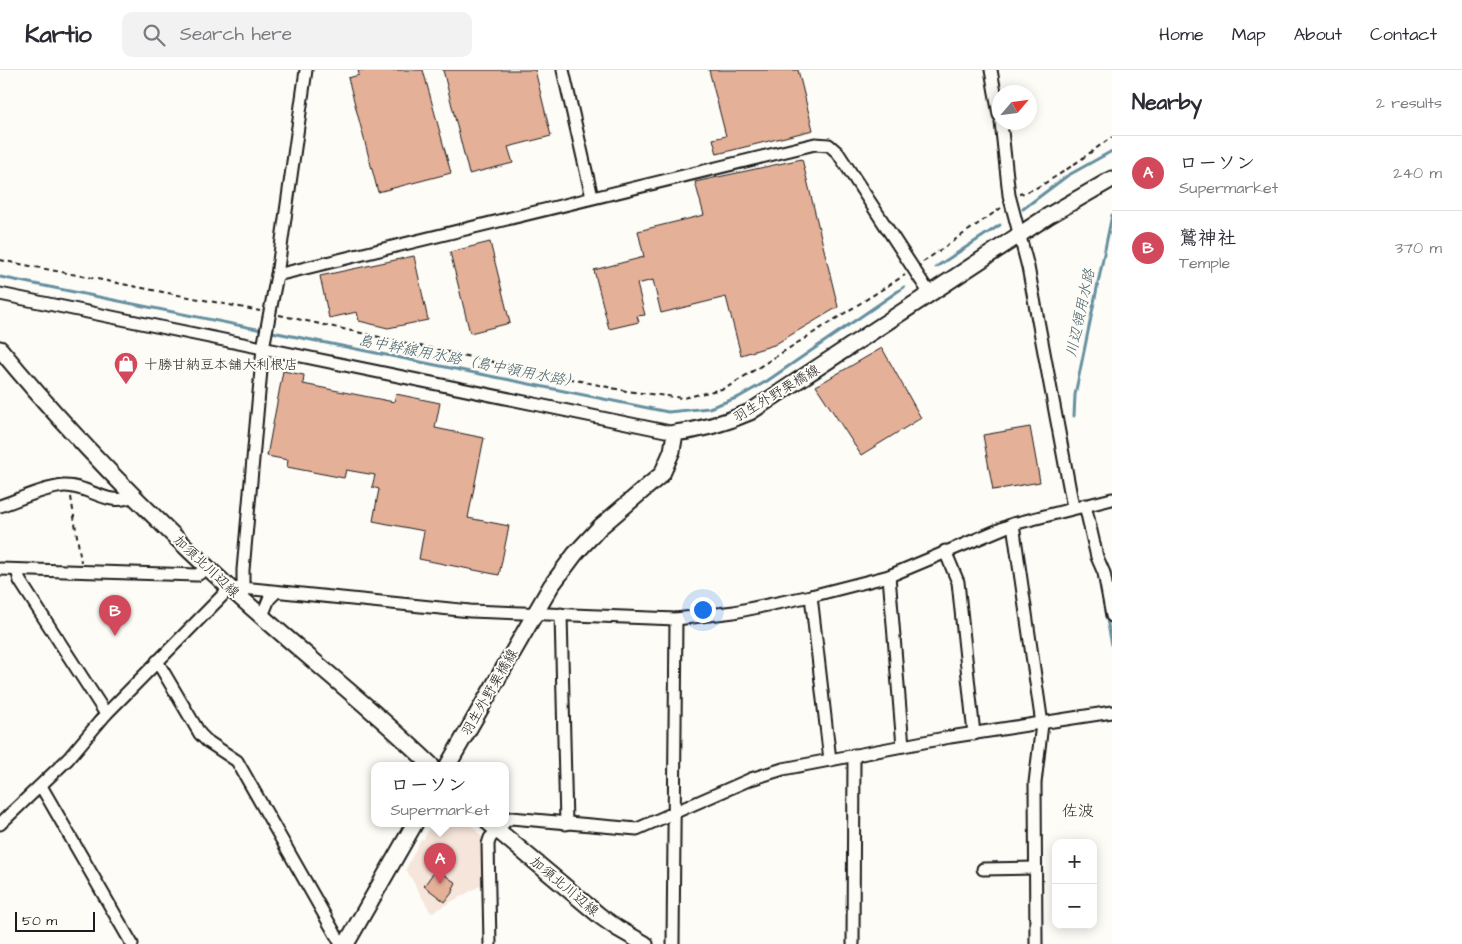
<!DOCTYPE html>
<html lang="en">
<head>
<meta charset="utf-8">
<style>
	:root { --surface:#fff; --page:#f2f2f3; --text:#2b2b33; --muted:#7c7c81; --line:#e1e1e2; --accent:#d1495b }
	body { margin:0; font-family:"Architects Daughter","Klee One",sans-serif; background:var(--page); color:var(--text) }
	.controls { position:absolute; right:15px; bottom:15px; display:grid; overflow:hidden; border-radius:10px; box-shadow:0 2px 12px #0003 }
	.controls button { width:45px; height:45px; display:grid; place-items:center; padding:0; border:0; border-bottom:1px solid var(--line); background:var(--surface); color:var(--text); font:25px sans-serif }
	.compass { position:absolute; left:992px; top:15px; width:45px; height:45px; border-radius:50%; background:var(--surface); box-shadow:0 2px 12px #0003; rotate:62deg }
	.scale { position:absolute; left:15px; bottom:12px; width:80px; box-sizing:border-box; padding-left:5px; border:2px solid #1c1c1c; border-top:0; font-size:14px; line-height:18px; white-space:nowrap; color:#1c1c1c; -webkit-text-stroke:4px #fdfcf7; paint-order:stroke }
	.you { position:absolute; left:702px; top:539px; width:18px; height:18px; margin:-12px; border:4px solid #fff; border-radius:50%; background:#1a73e8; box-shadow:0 0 0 8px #1a73e833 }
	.badge { display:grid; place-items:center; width:32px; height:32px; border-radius:50%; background:var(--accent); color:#fff; font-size:16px; font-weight:700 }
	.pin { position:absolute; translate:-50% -41px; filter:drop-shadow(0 1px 2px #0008) }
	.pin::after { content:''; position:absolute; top:26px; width:18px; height:15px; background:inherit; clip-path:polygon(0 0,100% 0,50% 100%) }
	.popup { position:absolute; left:371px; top:692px; width:138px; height:65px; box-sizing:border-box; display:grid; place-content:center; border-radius:10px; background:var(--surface); filter:drop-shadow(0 1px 4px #0005); font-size:16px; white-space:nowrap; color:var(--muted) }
	.popup b { font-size:19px; color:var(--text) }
	.popup::after { content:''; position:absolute; left:50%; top:100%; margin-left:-10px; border:10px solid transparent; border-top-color:var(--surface) }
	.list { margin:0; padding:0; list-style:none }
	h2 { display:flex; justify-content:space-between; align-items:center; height:65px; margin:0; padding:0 20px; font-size:21px }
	h2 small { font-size:16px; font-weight:400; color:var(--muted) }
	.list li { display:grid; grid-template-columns:32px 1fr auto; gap:15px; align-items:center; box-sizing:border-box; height:75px; padding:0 20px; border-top:1px solid var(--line) }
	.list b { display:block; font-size:19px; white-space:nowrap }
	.list p { margin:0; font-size:16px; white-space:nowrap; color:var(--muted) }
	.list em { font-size:16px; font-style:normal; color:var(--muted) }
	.icon { flex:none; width:28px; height:28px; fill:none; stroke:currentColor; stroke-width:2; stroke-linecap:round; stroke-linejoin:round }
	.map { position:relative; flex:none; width:1112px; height:874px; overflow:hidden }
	header { display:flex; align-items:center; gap:30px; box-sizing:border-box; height:70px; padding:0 25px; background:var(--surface); border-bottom:1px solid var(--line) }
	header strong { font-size:24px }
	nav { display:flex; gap:28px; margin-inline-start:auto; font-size:18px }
	.search { width:350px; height:45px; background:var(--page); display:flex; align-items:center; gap:12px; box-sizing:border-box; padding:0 18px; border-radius:10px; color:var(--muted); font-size:19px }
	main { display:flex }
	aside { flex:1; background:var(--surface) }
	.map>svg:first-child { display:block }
</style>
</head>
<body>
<header>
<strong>Kartio</strong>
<div class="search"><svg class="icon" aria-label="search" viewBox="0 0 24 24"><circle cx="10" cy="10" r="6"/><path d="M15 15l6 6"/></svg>Search here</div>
<nav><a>Home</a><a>Map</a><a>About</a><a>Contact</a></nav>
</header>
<main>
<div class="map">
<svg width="1112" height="874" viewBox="0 0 1112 874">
	<rect width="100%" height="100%" fill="#fdfcf7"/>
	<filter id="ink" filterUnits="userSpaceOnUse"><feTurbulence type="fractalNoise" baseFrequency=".02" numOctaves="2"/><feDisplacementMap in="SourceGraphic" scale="10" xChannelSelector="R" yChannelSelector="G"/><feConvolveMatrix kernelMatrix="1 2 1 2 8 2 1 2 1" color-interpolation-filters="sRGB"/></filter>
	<g filter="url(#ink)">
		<polygon fill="#f6e5da" points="436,753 465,753 471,755 482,767 483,766 485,813 431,843 406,799 421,769 423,770 431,756"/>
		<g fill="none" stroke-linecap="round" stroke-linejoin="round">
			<g stroke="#658f9f" stroke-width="3">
				<polyline points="1023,139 1067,106 1112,81"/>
				<polyline points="936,197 1000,155"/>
				<polyline points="0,207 668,342 709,338 739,327 767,311 904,217"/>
				<polyline points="1074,346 1075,325 1112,145"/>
				<polyline points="1099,508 1112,575"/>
			</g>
		</g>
		<g fill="#e4b097" stroke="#1c1c1c">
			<polygon points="358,0 423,0 451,103 378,122 348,8 359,5"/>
			<polygon points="443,0 535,0 551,66 508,77 513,93 469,104"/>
			<polygon points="709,0 798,0 813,60 717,84 713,69 726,66"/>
			<polygon points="802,89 838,237 774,275 741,285 726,227 661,243 653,210 637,214 645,245 637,246 639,252 609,259 594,200 644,187 638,161 704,145 695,112"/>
			<polygon points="490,172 510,253 470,263 450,182"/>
			<polygon points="414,186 428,250 388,258 359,251 357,242 329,248 320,206"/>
			<polygon points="882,278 921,348 861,385 816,316"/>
			<polygon points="283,301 304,305 303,314 394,332 396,324 440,333 435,358 484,368 468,448 509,456 499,505 419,489 424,461 373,451 379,419 372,417 375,405 346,400 344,408 287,397 288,390 267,386"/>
			<polygon points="1030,357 1040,412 993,420 983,365"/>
			<polygon points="436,799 456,813 453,818 454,820 445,832 424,816"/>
		</g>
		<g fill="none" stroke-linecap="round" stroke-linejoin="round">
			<defs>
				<g id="minor">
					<polyline points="563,0 592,127"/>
					<polyline points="991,0 999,45"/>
					<polyline points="1001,52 1009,125 1028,197 1073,437"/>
					<polyline points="277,205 815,74 829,75 838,83 930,224"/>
					<polyline points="0,224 675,363"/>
					<polyline points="1085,435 1097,487 1104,503 1112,546"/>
					<path d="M0,436C20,429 43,418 64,416C89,415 109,438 132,426"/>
					<polyline points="1013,454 1042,654 1035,713 1036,874"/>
					<polyline points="945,481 958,512 974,664"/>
					<polyline points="0,499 197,505 208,498"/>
					<polyline points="17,500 20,511 106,644"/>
					<polyline points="889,506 903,676"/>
					<polyline points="243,518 243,500 263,278 277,205 306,0"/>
					<polyline points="811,526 830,690"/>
					<polyline points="561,544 566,754"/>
					<polyline points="262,546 269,529 275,523"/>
					<polyline points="157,591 200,664 207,671 237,691 341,874"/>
					<polyline points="41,716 132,874"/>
					<polyline points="505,752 511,748 637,759 751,709 783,699 950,667 1112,642"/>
					<polyline points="0,754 68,689 106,644 225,523 231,519 243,518 470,541 676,549 734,542 811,526 889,506 1013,454 1112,429"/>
					<polyline points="983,799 1035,798"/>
					<polyline points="490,874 488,774 490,768 503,754"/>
					<polyline points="673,874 676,549"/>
					<polyline points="853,874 854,685"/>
				</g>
				<g id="major">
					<path d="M0,279C64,357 134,429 208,498C280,566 360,626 431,695"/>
					<path d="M448,695L551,516L575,484L600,457L662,404L672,381L675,363C702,360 725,353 750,342L1048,146L1112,109"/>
					<polyline points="489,753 600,846 617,858 645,874"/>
					<polyline points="346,874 415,753"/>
				</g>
			</defs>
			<use href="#minor" stroke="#1c1c1c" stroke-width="15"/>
			<use href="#major" stroke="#1c1c1c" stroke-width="19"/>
			<g stroke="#1c1c1c" stroke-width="2" stroke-dasharray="5 4" stroke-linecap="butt">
				<path d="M1019,124C1043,120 1090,82 1112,67"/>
				<polyline points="0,190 260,241"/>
				<polyline points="923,192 1001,138"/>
				<polyline points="279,245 626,321 683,328 726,318 905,205"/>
				<polyline points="71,427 81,492"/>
			</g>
			<use href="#minor" stroke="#fdfcf7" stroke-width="11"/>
			<use href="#major" stroke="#fdfcf7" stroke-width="15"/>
		</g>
	</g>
	<defs>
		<symbol id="shop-pin" viewBox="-11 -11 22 30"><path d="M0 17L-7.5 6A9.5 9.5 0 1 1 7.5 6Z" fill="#d1495b" stroke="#fdfcf7"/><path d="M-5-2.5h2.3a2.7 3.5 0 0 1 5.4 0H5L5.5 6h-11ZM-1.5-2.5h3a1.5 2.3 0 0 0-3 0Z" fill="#fff"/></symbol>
	</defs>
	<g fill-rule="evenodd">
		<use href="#shop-pin" x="112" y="280" width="28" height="38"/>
	</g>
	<g text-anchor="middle" stroke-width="4" stroke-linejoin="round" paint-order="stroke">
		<g font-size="14" fill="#1c1c1c" stroke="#fdfcf7" text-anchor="start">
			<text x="144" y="299">十勝甘納豆本舗大利根店</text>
		</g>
		<g font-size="14" fill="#1c1c1c" stroke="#fdfcf7">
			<text transform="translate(776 323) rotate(-31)" y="5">羽生外野栗橋線</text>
			<text transform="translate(207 496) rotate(43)" y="5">加須北川辺線</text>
			<text transform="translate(489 622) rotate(-60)" y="5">羽生外野栗橋線</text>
			<text transform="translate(565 816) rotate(40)" y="5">加須北川辺線</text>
		</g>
		<g font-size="15" font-style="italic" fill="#465f68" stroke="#fdfcf7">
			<text transform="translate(1080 243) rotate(-78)" y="5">川辺領用水路</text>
			<text transform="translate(469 291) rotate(11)" y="5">島中幹線用水路（島中領用水路）</text>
		</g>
		<g font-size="16" fill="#1c1c1c" stroke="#fdfcf7">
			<text x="1078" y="746">佐波</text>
		</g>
	</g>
</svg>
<div class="controls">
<button>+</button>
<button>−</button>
</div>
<svg class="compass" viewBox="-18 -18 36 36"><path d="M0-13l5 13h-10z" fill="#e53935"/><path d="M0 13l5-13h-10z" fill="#7c7c81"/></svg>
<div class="scale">50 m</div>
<div class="you"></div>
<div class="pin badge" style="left:440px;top:814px">A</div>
<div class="popup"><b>ローソン</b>Supermarket</div>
<div class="pin badge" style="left:115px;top:566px">B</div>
</div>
<aside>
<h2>Nearby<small>2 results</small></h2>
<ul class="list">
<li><span class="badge">A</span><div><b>ローソン</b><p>Supermarket</p></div><em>240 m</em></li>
<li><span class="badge">B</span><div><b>鷲神社</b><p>Temple</p></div><em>370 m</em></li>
</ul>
</aside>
</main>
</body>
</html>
